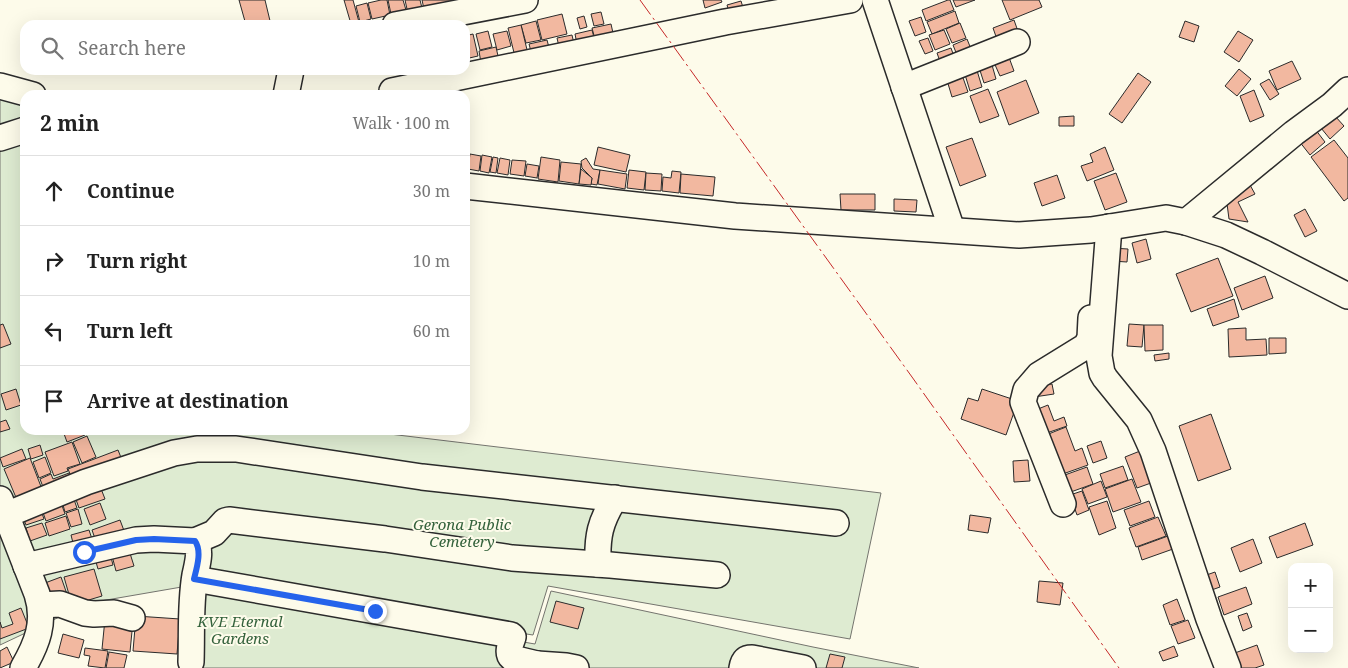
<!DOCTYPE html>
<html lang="en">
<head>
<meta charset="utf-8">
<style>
	:root { --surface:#fff; --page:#f2f2f2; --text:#222; --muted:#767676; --line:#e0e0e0 }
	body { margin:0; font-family:"Noto Serif",serif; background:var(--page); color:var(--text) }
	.controls { position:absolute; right:15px; bottom:15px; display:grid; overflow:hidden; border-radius:10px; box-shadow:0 5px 20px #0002 }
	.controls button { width:45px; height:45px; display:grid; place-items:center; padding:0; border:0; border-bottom:1px solid var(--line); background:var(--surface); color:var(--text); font:25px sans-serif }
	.stop { position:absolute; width:15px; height:15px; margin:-11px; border:4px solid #2563eb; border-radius:50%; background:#fff }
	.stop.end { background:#2563eb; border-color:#fff; box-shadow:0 1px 5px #0008 }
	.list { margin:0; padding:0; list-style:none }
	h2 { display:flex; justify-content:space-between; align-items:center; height:65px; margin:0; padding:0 20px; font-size:21px }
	h2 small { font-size:16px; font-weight:400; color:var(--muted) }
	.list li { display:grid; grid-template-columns:32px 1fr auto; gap:15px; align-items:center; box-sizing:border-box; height:70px; padding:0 20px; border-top:1px solid var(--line) }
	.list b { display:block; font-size:19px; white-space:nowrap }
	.list em { font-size:16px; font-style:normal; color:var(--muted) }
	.icon { flex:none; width:28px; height:28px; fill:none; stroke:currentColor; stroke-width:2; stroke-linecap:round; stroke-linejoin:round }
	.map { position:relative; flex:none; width:1348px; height:668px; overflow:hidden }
	.search { position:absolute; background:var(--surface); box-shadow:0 5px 20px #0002; left:20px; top:20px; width:450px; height:55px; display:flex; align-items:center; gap:12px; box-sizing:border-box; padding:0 18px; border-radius:15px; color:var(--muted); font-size:19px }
	.panel { position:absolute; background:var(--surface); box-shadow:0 5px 20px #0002; left:20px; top:90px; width:450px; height:345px; border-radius:15px }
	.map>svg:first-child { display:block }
</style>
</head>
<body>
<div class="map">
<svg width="1348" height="668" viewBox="0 0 1348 668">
	<rect width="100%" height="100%" fill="#fdfbea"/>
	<g fill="#deebd1" stroke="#74746e">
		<polygon points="0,97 25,102 25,430 356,430 881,493 850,639 548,586 533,635 199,584 89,603 0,645"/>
		<polygon points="203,587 535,644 551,591 813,647 919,668 196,668"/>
	</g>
	<g fill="#f2b8a0" stroke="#2b2b2b">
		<polygon points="239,0 265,0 271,25 246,25"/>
		<polygon points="344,0 353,0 359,22 351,24"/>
		<polygon points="381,0 387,0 390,15 372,19 368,3"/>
		<polygon points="388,0 403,0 406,10 391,14"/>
		<polygon points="405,0 420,0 422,8 409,18"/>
		<polygon points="422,0 459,0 424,9"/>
		<polygon points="703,0 721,0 722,2 705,8"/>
		<polygon points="948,0 950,0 954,10 926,21 922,10"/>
		<polygon points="953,0 975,0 956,7"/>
		<polygon points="1002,0 1039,0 1042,7 1010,20"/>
		<polygon points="741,1 745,14 731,19 727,5"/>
		<polygon points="367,3 371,19 360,22 356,6"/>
		<polygon points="955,11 959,23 932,34 927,22"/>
		<polygon points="601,12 604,24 594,26 591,14"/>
		<polygon points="562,14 567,34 542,40 537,20"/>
		<polygon points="584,16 587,27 580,29 577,18"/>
		<polygon points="921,17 926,32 915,36 909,21"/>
		<polygon points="1014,20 1020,37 999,45 993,28"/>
		<polygon points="536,21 541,40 526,43 521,25"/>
		<polygon points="1185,21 1199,26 1194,42 1179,37"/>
		<polygon points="960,23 966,38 952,43 946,29"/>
		<polygon points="611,24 615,42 597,47 592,28"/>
		<polygon points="521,25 529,58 516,61 508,28"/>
		<polygon points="592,30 596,45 578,49 575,34"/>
		<polygon points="944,30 950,44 935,50 929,35"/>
		<polygon points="488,31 492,47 480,50 476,34"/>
		<polygon points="507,31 511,46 497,50 493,34"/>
		<polygon points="1238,31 1253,40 1239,62 1224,52"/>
		<polygon points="473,34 478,56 465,59 465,36"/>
		<polygon points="572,35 575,48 560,51 557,38"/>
		<polygon points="928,38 933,51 925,54 919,41"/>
		<polygon points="967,39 973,54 959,60 953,45"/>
		<polygon points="547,40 551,55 533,59 529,44"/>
		<polygon points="496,47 500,65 482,69 479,51"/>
		<polygon points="951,48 956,62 942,67 937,53"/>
		<polygon points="1007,52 1014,71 1000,76 992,58"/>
		<polygon points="990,58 996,79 984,83 977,61"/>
		<polygon points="1292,61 1301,79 1277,90 1269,71"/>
		<polygon points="975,64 982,87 970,91 963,68"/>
		<polygon points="1239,69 1251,79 1237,96 1225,86"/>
		<polygon points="961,72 968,92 952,97 946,77"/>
		<polygon points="1138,73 1151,82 1122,123 1109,114"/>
		<polygon points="1269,79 1279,94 1270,100 1260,84"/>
		<polygon points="1026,80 1039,113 1009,125 997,92"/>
		<polygon points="988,89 999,116 980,123 970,96"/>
		<polygon points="1254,90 1264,116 1250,122 1240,96"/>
		<polygon points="1074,116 1074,126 1059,126 1059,117"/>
		<polygon points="1335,116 1344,126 1330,139 1321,128"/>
		<polygon points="1315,129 1325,142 1310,155 1299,141"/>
		<polygon points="972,138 986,176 960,186 946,147"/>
		<polygon points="1334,140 1348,158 1348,198 1344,201 1311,157"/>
		<polygon points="598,147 630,155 626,172 594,165"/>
		<polygon points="1105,147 1114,170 1087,181 1081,166 1093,162 1090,154"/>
		<polygon points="470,154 481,156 479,171 468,169"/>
		<polygon points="482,155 492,157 489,173 480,171"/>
		<polygon points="493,157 498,158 496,173 490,172"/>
		<polygon points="541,157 560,160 558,182 538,179"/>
		<polygon points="500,158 510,160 508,175 497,173"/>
		<polygon points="586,158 593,169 600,170 597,185 591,184 592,178 582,168 581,161"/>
		<polygon points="512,160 526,161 524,176 510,174"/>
		<polygon points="561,162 581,164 579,184 559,181"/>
		<polygon points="527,164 539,166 537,178 525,176"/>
		<polygon points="581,169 592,178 591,185 579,184"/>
		<polygon points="600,170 627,174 625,189 598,184"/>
		<polygon points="629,170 646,172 644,190 627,188"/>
		<polygon points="672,171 681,172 679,193 662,191 663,177 671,178"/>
		<polygon points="646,173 662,174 661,191 645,190"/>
		<polygon points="1116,173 1127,202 1105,210 1094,181"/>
		<polygon points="681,174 715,177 713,196 680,193"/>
		<polygon points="1057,175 1065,198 1042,206 1034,183"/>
		<polygon points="1250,185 1255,194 1238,202 1248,222 1229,219 1226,196"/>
		<polygon points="840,194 875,194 875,210 841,210"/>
		<polygon points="894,199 917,200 916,212 894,211"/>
		<polygon points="1305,209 1317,231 1305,237 1294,215"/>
		<polygon points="1146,239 1151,259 1137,263 1132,243"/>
		<polygon points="1112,248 1128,249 1127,262 1112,261"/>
		<polygon points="1218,258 1233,296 1191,312 1176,274"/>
		<polygon points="1265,276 1273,298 1242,310 1234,288"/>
		<polygon points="1234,299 1239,317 1213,326 1207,309"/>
		<polygon points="3,324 11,344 0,348 0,325"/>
		<polygon points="1129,324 1144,325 1142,347 1127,346"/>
		<polygon points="1144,325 1163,325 1163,350 1145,351"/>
		<polygon points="1246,328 1246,340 1266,339 1267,355 1229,357 1228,329"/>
		<polygon points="1269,338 1286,338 1286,353 1269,354"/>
		<polygon points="1169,353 1169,359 1155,361 1154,355"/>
		<polygon points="1052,384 1054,394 1034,397 1033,386"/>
		<polygon points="16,389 21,405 6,410 1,394"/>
		<polygon points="982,389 1018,401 1006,435 961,419 968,398 978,401"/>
		<polygon points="1048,405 1054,421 1064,417 1067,426 1041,435 1033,411"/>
		<polygon points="1211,414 1231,469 1198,481 1179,426"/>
		<polygon points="6,420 10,429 0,432 0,422"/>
		<polygon points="1066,427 1075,451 1082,448 1088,465 1060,475 1046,435"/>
		<polygon points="65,430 83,430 85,435 67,442 63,431"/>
		<polygon points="87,436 96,457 82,463 73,442"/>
		<polygon points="1101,441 1107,458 1093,463 1087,446"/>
		<polygon points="72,442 80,464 67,468 68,471 54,476 45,452"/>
		<polygon points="40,445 43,455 31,459 28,449"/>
		<polygon points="22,449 26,459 3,467 0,458"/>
		<polygon points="118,450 124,465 74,484 68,469"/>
		<polygon points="1140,451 1151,483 1137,488 1125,457"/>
		<polygon points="45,457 51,473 39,478 33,462"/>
		<polygon points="30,458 45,497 20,507 4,469"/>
		<polygon points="1028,460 1030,481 1014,482 1013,461"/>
		<polygon points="1123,466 1128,480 1105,488 1100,474"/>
		<polygon points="1087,467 1093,484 1068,493 1062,476"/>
		<polygon points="69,473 73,485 46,495 40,479 51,474 53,479"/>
		<polygon points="1132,479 1141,502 1113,512 1105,489"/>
		<polygon points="98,481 105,499 79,508 73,491"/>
		<polygon points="1101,481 1107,497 1088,504 1082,489"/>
		<polygon points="1082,491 1089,510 1077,515 1070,495"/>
		<polygon points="72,494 77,508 65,512 61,498"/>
		<polygon points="60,500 65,514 46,521 41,507"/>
		<polygon points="1107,501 1116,528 1099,535 1089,507"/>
		<polygon points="1149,501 1155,517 1130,526 1124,510"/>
		<polygon points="100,503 106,519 90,525 84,509"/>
		<polygon points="39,505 44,519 26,525 21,512"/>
		<polygon points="78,509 82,524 71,527 66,513"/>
		<polygon points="970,515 991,518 988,533 968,530"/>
		<polygon points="66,516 70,529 49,536 45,523"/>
		<polygon points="1158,517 1166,536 1136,547 1129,528"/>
		<polygon points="120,520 126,536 98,547 92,530"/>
		<polygon points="42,523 47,535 30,541 26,528"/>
		<polygon points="1305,523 1313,545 1277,558 1269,537"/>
		<polygon points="89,530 94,545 75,551 71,535"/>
		<polygon points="1168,536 1173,549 1142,560 1138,547"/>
		<polygon points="1253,539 1262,563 1240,572 1231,548"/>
		<polygon points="128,547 134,566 116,571 111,552"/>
		<polygon points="109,550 113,565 98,569 94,555"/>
		<polygon points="94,569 102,596 72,605 64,577"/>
		<polygon points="1215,572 1220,587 1206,592 1201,577"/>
		<polygon points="61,577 68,597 51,603 45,583"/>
		<polygon points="1039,581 1063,583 1060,605 1037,602"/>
		<polygon points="1246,587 1252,604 1224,615 1218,597"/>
		<polygon points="1177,599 1185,620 1170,625 1163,605"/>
		<polygon points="556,601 584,608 578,629 550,622"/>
		<polygon points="21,608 29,628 0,639 0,622 2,628 13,624 9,613"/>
		<polygon points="1247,613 1252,627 1243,631 1238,616"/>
		<polygon points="136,616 180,619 177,654 133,651"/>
		<polygon points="105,619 133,621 130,652 102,649"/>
		<polygon points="1188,620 1195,638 1178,644 1171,626"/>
		<polygon points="63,634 84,640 79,658 58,653"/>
		<polygon points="1257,645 1264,665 1255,668 1238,668 1232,654"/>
		<polygon points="1174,646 1178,656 1163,661 1159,652"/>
		<polygon points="7,647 14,662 0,668 0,651"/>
		<polygon points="85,648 108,651 105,668 88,666 90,656 84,655"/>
		<polygon points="109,652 127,655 124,668 106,668"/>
		<polygon points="830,654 845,657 842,668 826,668"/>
	</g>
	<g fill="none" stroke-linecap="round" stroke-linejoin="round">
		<defs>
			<g id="minor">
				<polyline points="875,0 952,230"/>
				<polyline points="395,25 525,0"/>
				<polyline points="0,86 33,95"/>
				<polyline points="904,87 1017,42"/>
				<polyline points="392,91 725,22 850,0"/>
				<polyline points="286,95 291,70"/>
				<polyline points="0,138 25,130"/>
				<polyline points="465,186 735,216 1019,235 1091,230 1166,218 1186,222 1226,235 1262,252 1348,296"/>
				<polyline points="1186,222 1294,133 1332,105 1348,90"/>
				<polyline points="1109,227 1099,356 1102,373 1105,378 1139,420 1153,451 1209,619 1228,668"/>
				<path d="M0,499L37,594C46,622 37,644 23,668"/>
				<polyline points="1063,504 1023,402 1026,390 1039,375 1086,346 1090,338 1091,318"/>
				<polyline points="6,515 86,482 174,453 197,449 236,449 422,477 836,523"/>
				<polyline points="195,541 214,533 225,521 229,520 385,539 512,558 610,565 717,575"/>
				<path d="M598,564C597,536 600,522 615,498"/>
				<path d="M26,566L136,540L154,539L195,541C202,550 197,565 195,575C190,604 192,634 191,662"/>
				<path d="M195,579L511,635L513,637C511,644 506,653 512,658L537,664V668"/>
				<polyline points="41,605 60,604 85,613 94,614 114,613 132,618"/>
				<polyline points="537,664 566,666 576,668"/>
				<path d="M742,668C743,662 745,658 752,658L803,668"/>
			</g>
		</defs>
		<use href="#minor" stroke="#2b2b2b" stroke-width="28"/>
		<use href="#minor" stroke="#fdfbea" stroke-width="25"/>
		<polyline stroke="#c62828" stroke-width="1" stroke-dasharray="18 4 2.5 4" stroke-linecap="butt" points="640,0 912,377 1119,668"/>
	</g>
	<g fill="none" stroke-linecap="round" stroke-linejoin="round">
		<path stroke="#2563eb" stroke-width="6" d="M84,552L136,540L154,539L195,541C202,551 197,567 194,579L375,611"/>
	</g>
	<g text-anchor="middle" stroke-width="4" stroke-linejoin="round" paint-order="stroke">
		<g font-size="15" font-style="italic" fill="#34623c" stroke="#fdfbea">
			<text x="462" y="530">Gerona Public<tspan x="462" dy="17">Cemetery</tspan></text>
			<text x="240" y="627">KVE Eternal<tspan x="240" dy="17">Gardens</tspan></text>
		</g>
	</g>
</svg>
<div class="controls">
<button>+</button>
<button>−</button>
</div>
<div class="stop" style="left:84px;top:552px"></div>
<div class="stop end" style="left:375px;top:611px"></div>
<div class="search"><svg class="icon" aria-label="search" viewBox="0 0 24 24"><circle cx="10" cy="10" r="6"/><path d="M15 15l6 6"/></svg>Search here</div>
<section class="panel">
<h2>2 min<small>Walk · 100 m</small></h2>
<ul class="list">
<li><svg class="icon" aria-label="ahead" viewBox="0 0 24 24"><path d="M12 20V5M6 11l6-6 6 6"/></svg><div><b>Continue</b></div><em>30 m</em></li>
<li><svg class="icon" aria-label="right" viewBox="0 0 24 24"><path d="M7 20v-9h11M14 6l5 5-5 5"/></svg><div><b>Turn right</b></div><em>10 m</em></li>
<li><svg class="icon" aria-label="left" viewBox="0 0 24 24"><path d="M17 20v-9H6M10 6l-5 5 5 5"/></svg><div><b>Turn left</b></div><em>60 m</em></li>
<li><svg class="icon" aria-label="arrive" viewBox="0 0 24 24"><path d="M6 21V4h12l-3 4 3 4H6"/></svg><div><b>Arrive at destination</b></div></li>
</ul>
</section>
</div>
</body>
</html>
